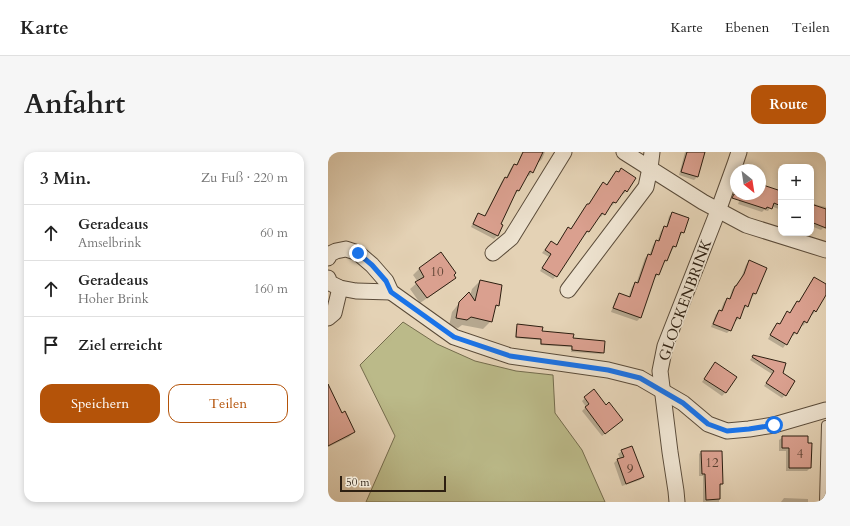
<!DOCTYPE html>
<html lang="de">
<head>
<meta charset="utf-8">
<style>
	:root { --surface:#fff; --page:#f6f6f6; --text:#222; --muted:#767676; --line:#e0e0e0; --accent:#b45309 }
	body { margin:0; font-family:Cardo,serif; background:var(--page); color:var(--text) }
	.controls { position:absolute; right:12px; top:12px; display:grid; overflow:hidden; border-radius:8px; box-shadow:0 2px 6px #0003 }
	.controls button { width:36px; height:36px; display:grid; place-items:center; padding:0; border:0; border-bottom:1px solid var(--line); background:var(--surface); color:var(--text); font:20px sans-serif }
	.compass { position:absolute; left:402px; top:12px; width:36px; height:36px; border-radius:50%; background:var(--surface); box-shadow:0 2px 6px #0003; rotate:150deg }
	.scale { position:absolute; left:12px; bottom:10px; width:106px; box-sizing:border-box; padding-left:4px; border:2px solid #2d1f11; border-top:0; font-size:11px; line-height:14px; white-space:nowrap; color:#2d1f11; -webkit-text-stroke:3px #ede2cf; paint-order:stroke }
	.stop { position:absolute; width:12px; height:12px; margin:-9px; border:3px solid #1a73e8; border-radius:50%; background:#fff }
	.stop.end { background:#1a73e8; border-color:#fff; box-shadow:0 1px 4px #0008 }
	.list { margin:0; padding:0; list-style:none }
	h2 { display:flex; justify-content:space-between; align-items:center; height:52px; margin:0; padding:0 16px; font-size:17px }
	h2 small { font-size:13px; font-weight:400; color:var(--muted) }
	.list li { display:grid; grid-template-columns:26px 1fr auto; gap:12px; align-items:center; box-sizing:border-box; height:56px; padding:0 16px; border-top:1px solid var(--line) }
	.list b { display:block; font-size:15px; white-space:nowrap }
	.list p { margin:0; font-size:13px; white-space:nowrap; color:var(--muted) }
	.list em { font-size:13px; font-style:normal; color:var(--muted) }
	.actions { display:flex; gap:8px; padding:12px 16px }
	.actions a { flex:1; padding:9px 0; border:1px solid var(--accent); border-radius:12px; text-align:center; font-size:14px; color:var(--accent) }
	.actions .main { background:var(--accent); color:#fff }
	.icon { flex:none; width:22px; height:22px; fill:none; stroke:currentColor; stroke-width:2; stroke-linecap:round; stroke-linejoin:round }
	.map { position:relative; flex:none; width:498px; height:350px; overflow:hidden; border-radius:12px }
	header { display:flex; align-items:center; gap:24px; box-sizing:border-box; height:56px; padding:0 20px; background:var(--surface); border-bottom:1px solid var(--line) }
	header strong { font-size:19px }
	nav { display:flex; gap:22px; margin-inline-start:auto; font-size:14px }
	.intro { display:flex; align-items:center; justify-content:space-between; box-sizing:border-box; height:96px; padding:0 24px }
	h1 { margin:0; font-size:28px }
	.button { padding:10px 18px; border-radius:12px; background:var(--accent); color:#fff; font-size:14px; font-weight:700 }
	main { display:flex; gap:24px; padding:0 24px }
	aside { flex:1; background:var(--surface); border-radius:12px; box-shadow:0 2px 6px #0003 }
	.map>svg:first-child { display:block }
</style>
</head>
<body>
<header>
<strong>Karte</strong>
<nav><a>Karte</a><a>Ebenen</a><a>Teilen</a></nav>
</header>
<div class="intro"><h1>Anfahrt</h1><a class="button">Route</a></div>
<main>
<aside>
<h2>3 Min.<small>Zu Fuß · 220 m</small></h2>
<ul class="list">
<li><svg class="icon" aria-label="ahead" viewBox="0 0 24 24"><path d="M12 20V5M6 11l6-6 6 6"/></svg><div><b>Geradeaus</b><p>Amselbrink</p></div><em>60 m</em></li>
<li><svg class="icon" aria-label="ahead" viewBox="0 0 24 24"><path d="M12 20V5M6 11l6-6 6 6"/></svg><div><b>Geradeaus</b><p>Hoher Brink</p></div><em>160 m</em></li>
<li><svg class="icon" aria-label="arrive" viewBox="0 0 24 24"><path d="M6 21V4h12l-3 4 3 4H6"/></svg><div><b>Ziel erreicht</b></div></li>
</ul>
<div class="actions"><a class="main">Speichern</a><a>Teilen</a></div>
</aside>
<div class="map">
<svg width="498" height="350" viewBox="0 0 498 350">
	<rect width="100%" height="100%" fill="#e4d2b5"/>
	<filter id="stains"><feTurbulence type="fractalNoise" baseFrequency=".005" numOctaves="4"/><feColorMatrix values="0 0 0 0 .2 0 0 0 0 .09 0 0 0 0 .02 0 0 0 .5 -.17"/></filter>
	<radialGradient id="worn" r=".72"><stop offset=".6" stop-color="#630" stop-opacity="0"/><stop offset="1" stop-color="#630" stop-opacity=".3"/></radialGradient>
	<polygon fill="#bbba89" stroke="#746c4d" points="75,170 109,192 147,209 188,219 225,223 227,261 254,298 277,350 38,350 67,284 32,213"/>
	<g fill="#0003">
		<polygon points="196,0 217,0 214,7 211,10 209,10 204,20 201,24 199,23 191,38 187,42 186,41 171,72 169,84 166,87 143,75 147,66 150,62 156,65 174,29 178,26 183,16 186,13 188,14 193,3"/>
		<polygon points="357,0 376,0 369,25 366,28 351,23"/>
		<polygon points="288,20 299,39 295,42 294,41 287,50 284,54 282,52 273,65 271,64 260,79 257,83 256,82 228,124 225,127 212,119 221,105 214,101 220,93 223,90 228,94 237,80 240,77 242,78 256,56 260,53 272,34 275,31 278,33 285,23"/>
		<polygon points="432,33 453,40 453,58 443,54 440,59 436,58 434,60 410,52 414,42 432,42"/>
		<polygon points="483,50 489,53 498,55 498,77 495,76 493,78 483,74"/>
		<polygon points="345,61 355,80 352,84 347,94 344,98 339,108 335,112 330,122 327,126 326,125 312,166 309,169 283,160 288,146 291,143 300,146 304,135 307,131 308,132 317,106 320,103 321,104 325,93 328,89 329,90 333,79 337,75 338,76 341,64"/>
		<polygon points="113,102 126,125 120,132 92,151 82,137 90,130 85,123 91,117"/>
		<polygon points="421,109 427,142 424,145 423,144 419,154 416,157 415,157 411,166 408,169 406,169 402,178 399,181 383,175 388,162 391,159 392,160 396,150 399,147 401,148 404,138 413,126 418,113"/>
		<polygon points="486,127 498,134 498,141 488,159 484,163 483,162 478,170 475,174 474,173 465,184 463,183 458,192 455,196 440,187 446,175 449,172 451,173 456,164 459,161 461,162 466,153 469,150 470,151 483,130"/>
		<polygon points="152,129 170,153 165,157 163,169 155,177 134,173 130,176 121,174 124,160 133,149 142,144 144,137"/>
		<polygon points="189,174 213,180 244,187 275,201 273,202 243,200 243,195 212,193 212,188 187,186 188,175"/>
		<polygon points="425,204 454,221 457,243 454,246 436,234 444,222 422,208"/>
		<polygon points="387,212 397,241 394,244 374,230 384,215"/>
		<polygon points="0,241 26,280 21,285 0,295"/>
		<polygon points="257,246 291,271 274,284 254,259 258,255 254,249"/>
		<polygon points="455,285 482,316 479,319 458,319 458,299 451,299 451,288"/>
		<polygon points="294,299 315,325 312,328 294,334 286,311 289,308 292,307 290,302"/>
		<polygon points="373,300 394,332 391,335 391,350 375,350 375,324 371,324 371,302"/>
		<polygon points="456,346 480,347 480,350 453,350"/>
	</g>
	<g fill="#daa08f" stroke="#2d1f11">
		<polygon points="195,0 215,0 205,21 202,19 191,39 189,38 173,72 175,73 170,84 145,72 150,61 157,64 177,25 179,26 186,12 189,13"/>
		<polygon points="359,0 377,0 370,25 353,20"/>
		<polygon points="293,16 308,26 299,40 297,38 288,51 285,50 277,63 274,61 261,80 259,79 229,125 214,116 223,102 217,98 223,89 229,93 240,75 243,77 259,52 261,52 275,30 279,33 288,19 291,20"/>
		<polygon points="432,32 453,39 453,54 446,51 444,57 439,55 438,57 404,46 406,42 432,42"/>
		<polygon points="483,52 498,57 498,76 483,70"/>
		<polygon points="344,60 361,66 356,81 353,80 348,95 345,94 339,109 337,108 331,123 328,122 313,166 285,156 291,141 302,145 307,130 310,131 320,102 323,103 328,88 331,89 336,74 339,75"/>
		<polygon points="113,100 128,121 126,123 128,126 99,146 87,130 96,125 91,116"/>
		<polygon points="421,108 439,116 428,142 425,141 420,155 417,153 412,167 409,165 403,179 385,172 391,158 394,159 399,146 402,147 407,134 408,134 416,122"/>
		<polygon points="486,125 498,132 498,143 488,160 486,158 479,171 476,169 469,182 466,180 459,193 442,183 449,171 452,172 459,159 462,161 469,149 471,150"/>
		<polygon points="152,128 174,133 171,154 168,153 164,170 143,165 139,168 128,166 131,150 141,140 147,149"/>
		<polygon points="189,172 215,175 214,179 246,182 245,186 277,189 276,201 244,198 244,194 213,192 213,187 188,185"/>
		<polygon points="425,203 458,211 455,221 467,229 458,244 438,231 446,219 424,205"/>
		<polygon points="387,210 409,225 398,241 376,227"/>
		<polygon points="0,232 14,261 17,259 27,280 0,294"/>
		<polygon points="266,237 278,253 281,250 295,268 277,282 257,255 261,252 256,245"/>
		<polygon points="454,284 480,284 480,291 484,291 483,316 461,316 461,296 454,296"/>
		<polygon points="304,294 316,325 298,332 289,307 296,305 293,298"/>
		<polygon points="373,299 394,299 395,332 392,332 392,347 378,348 377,322 374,322"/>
	</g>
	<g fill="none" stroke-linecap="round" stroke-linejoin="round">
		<defs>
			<polyline id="lane" points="496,350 498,273"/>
			<g id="street">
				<polyline points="296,0 375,50 418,73 498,98"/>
				<polyline points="165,101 183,86 236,0"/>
				<polyline points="0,106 2,102 8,99 18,97 30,101 44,113 58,129 63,140 126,185 182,204 280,218 312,226 355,251 380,272 399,279 421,277 446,273 498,258"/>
				<polyline points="0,126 2,131 12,136 28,139 63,140"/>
				<polyline points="240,138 318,35 322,16 324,0"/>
				<polyline points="0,166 6,161 12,136"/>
				<polyline points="349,350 348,339 342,300 332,219 337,194 390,59 407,12 411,0"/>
			</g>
		</defs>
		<use href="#lane" stroke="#5b4c3a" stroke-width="10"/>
		<use href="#street" stroke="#5b4c3a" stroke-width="17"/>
		<use href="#lane" stroke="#ede2cf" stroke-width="8"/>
		<use href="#street" stroke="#ede2cf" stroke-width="15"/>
	</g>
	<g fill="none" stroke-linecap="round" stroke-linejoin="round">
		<polyline stroke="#1a73e8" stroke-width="5" points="30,101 44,113 58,129 63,140 126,185 182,204 280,218 312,226 355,251 380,272 399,279 421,277 446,273"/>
	</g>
	<g text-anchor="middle" stroke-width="3.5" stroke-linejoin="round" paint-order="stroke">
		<g font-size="13" fill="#583f30">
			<text x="109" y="124">10</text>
			<text x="472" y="306">4</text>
			<text x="384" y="315">12</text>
			<text x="302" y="321">9</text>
		</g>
		<g font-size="15" fill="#2d1f11" stroke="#ede2cf">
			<text transform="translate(357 148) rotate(-70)" y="5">GLOCKENBRINK</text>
		</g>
	</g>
	<rect width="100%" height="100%" filter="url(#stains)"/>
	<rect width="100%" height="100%" fill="url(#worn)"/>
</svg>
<div class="controls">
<button>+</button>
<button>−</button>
</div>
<svg class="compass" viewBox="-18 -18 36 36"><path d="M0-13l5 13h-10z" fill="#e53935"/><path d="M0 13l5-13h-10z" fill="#767676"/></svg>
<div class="scale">50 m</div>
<div class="stop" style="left:446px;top:273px"></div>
<div class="stop end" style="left:30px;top:101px"></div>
</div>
</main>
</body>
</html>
